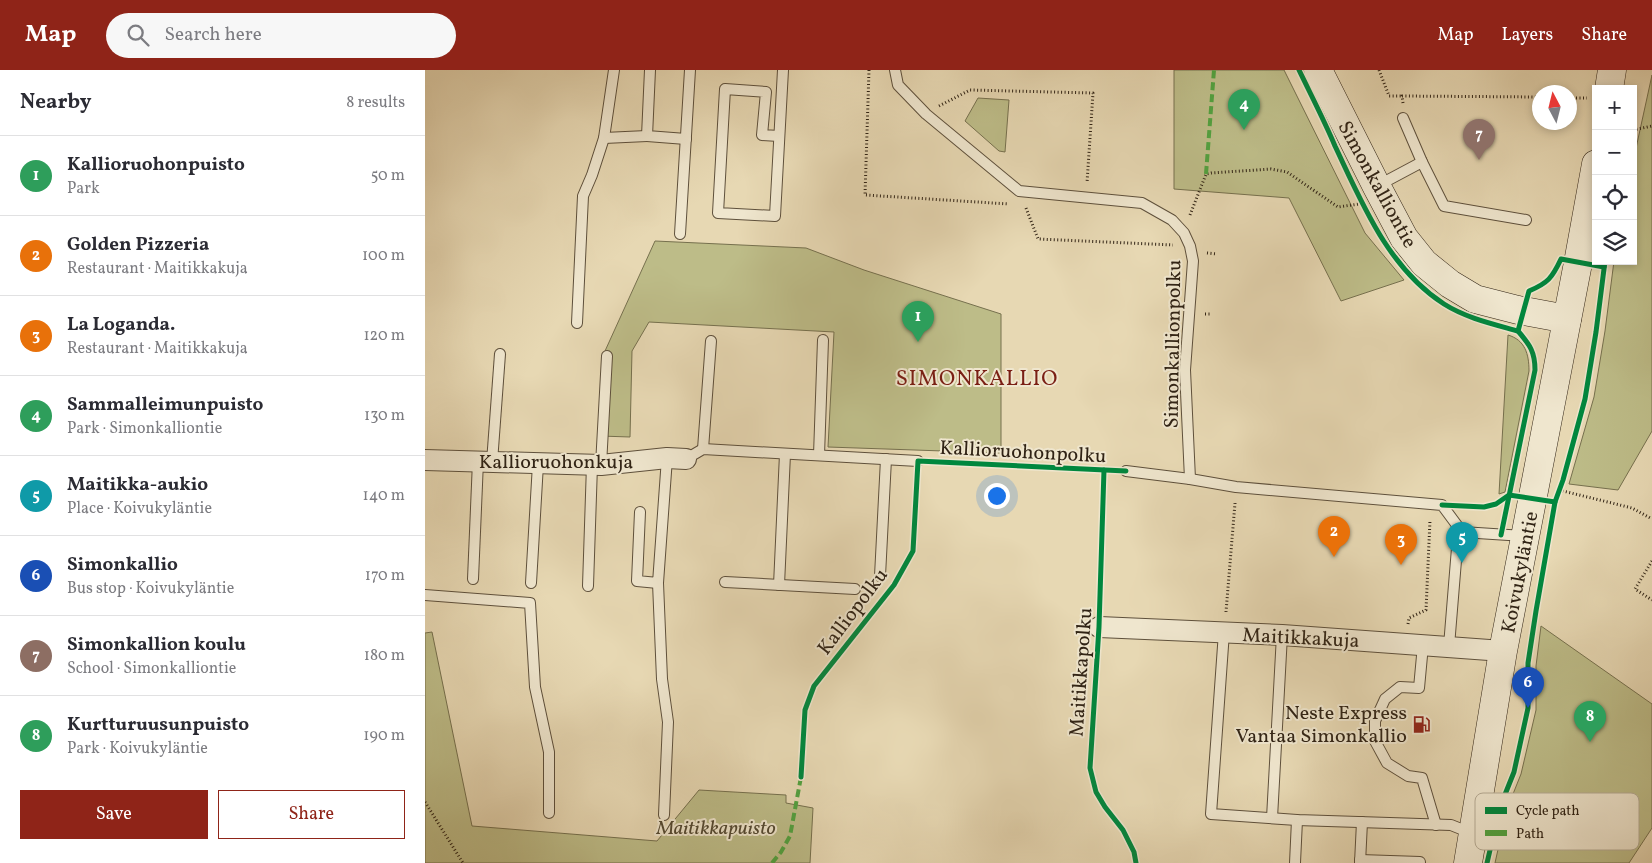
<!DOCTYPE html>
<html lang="en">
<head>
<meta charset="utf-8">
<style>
	:root { --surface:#fff; --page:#f7f7f7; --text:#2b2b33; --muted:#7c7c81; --line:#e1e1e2; --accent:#8f2418 }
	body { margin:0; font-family:Vollkorn,serif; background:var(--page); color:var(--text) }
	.controls { position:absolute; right:15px; top:15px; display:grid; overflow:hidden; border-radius:0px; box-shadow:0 2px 8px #0003 }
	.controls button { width:45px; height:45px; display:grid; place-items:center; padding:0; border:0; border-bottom:1px solid var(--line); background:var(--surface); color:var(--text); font:25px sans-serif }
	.compass { position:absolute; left:1107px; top:15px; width:45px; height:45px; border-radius:50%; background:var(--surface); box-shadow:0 2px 8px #0003; rotate:353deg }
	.you { position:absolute; left:571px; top:425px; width:18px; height:18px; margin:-12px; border:4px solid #fff; border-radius:50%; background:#1a73e8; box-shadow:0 0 0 8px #1a73e833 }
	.badge { display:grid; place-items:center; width:32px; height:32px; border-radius:50%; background:var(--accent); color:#fff; font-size:16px; font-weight:700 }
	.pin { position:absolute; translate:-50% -41px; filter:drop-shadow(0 1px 2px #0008) }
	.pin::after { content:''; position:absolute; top:26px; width:18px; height:15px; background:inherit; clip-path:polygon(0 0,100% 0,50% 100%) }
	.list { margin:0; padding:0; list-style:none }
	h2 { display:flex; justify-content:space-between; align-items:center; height:65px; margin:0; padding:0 20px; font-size:21px }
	h2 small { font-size:16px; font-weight:400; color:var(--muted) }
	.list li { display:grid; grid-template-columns:32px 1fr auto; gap:15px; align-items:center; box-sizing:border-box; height:80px; padding:0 20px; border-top:1px solid var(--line) }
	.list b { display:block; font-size:19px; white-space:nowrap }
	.list p { margin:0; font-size:16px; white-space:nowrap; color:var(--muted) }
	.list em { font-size:16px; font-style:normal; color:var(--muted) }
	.actions { display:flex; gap:10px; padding:15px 20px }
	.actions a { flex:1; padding:11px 0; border:1px solid var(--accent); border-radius:0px; text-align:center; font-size:18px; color:var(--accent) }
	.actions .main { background:var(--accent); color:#fff }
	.icon { flex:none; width:28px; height:28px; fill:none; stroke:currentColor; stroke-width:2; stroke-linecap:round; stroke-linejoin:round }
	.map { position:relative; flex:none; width:1227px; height:793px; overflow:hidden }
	header { display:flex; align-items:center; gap:30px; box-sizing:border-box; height:70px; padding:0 25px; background:var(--accent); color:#fff }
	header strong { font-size:24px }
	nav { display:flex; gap:28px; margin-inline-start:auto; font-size:18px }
	.search { width:350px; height:45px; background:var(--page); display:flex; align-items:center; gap:12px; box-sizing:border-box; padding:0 18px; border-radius:28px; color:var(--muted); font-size:19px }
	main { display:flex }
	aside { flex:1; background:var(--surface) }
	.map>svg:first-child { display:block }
</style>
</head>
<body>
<header>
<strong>Map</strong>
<div class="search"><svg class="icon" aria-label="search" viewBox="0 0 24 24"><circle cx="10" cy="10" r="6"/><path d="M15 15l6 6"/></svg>Search here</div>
<nav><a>Map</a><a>Layers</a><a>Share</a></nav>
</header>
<main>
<aside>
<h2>Nearby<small>8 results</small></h2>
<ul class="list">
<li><span class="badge" style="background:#2e9e5b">1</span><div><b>Kallioruohonpuisto</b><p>Park</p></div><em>50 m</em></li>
<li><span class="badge" style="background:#e8710a">2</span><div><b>Golden Pizzeria</b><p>Restaurant · Maitikkakuja</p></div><em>100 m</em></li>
<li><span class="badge" style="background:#e8710a">3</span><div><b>La Loganda.</b><p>Restaurant · Maitikkakuja</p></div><em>120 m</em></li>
<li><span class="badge" style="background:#2e9e5b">4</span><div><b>Sammalleimunpuisto</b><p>Park · Simonkalliontie</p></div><em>130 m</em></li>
<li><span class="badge" style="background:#0f9aa8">5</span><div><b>Maitikka-aukio</b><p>Place · Koivukyläntie</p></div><em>140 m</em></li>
<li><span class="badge" style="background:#1a4fb4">6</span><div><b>Simonkallio</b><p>Bus stop · Koivukyläntie</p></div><em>170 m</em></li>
<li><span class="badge" style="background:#8d6e63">7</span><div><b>Simonkallion koulu</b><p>School · Simonkalliontie</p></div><em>180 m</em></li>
<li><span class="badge" style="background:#2e9e5b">8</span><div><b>Kurtturuusunpuisto</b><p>Park · Koivukyläntie</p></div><em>190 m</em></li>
</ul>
<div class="actions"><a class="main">Save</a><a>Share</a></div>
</aside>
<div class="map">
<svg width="1227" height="793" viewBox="0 0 1227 793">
	<rect width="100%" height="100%" fill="#e7d8b3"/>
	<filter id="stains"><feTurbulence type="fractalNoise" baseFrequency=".004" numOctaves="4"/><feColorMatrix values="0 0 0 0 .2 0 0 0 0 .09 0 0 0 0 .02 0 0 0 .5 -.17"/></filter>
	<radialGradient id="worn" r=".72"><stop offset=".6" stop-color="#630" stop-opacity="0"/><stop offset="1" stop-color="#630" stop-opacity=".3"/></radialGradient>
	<g fill="#bdbc88" stroke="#76704e">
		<polygon points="749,0 859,0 940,163 979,210 916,231 864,128 749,119"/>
		<polygon points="1227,5 1227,361 1193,420 1144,414 1169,327 1180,261 1189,191 1208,191 1208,92"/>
		<polygon points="553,28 584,30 580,82 574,81 540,51"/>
		<polygon points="230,171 381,178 439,200 576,244 576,383 403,377 409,262 224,252 207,281 205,367 175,366 180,281"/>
		<path d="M1083,265C1100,270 1104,284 1104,301L1080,422L1074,424Z"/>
		<polygon points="1116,556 1227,634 1227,758 1204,793 1070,793 1082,739 1096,704 1111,640 1111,596"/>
		<polygon points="7,562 47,756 232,771 274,720 361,725 361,733 388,738 385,793 0,793 0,563"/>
	</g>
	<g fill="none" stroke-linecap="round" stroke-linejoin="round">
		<defs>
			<g id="service">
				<polyline points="225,0 222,66 261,69"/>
				<polyline points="470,0 473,15 501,44 594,121 717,133 747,150 759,163 765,176 768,191 760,300 765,409"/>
				<polyline points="978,48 997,92 1019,136 1101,150"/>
				<polyline points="354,66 337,65 341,22 300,19 293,143 350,146 358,0"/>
				<polyline points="179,68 222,66"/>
				<polyline points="952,116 997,92"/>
				<polyline points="255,164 265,0"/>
				<polyline points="152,253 158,126 167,105 179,68 189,0"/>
				<polyline points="278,379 286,271"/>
				<polyline points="394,385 398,270"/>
				<polyline points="261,389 278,379 493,391"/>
				<polyline points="67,392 75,284"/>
				<polyline points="176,395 182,286"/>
				<polyline points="701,401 765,409 811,417 1017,435 1037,462"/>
				<polyline points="215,442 212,511 233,513 242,388"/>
				<polyline points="455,506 461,389"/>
				<polyline points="48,509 53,391"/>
				<polyline points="300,512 430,519"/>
				<polyline points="106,513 113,394"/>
				<polyline points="233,513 237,609 243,652 239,745"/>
				<polyline points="354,515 360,384"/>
				<polyline points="163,516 167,395"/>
				<polyline points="0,525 105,533 110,617 124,682 124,743"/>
				<polyline points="799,562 786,744 872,750 1026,755 1046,763"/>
				<polyline points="998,575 994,618 975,617 960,629 950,651 950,671 962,693 983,706 997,708 1011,755"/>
				<polyline points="1024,576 1033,466 1037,462 1099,466"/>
				<polyline points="847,748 857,565"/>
				<polyline points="935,790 995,792"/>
				<polyline points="870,793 872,750"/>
				<polyline points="935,793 937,752"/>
			</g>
			<g id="minor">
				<polyline points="0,390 176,395 242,388 261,389"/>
				<polyline points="674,557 857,565 1078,581"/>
			</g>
			<g id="secondary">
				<polyline points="893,0 952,117 979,168 999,193 1025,214 1050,229 1093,240 1142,249"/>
				<polyline points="1184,19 1187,0"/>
				<polyline points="1043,793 1078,581 1153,193 1171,94"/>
			</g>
		</defs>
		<use href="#service" stroke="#5e503c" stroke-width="12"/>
		<use href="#minor" stroke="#5e503c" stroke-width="22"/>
		<use href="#secondary" stroke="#302315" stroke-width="29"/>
		<g stroke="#302315" stroke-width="3" stroke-dasharray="1 2.5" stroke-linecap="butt">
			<polyline points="444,0 440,125 584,134"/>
			<polyline points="954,0 964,26 977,26"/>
			<polyline points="1144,28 1162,28"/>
			<polyline points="978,33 977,26 1114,27"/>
			<polyline points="514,36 545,20 668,23 662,113"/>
			<polyline points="1208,60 1227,56"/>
			<polyline points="601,138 613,169 748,175"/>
			<polyline points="765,145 781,104 786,103 846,99 862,102 913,137 934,134"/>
			<polyline points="782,183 792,184"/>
			<polyline points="780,244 787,244"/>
			<polyline points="1134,420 1207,438 1227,449"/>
			<polyline points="1227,491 1210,519 1227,530"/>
			<polyline points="801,542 810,433"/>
			<polyline points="983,554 984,548 1001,540 1005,450"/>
			<polyline points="0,732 38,793"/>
		</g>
		<use href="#service" stroke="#efe6ce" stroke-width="10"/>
		<use href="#minor" stroke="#efe6ce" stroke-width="20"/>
		<use href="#secondary" stroke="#efe6ce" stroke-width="28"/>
		<g stroke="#52a240" stroke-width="4" stroke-dasharray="8 4" stroke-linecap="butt">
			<polyline points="781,104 789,0"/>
			<polyline points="347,793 356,782 365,766 376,707"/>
		</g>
		<defs>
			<g id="cycleway">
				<path d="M874,0C886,25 899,50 910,76C937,133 963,198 1019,234C1041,248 1068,254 1093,261"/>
				<polyline points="679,400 674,557 665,698 671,722 680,737 698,760 709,782 711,793"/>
				<polyline points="1017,435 1059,437 1071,434 1084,425 1130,432"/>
				<path d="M1076,465L1110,300C1110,282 1105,275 1093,261L1104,221C1123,213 1127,208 1136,189L1179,197"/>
				<polyline points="376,707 380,640 389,616 469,515 488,481 493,391 701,401"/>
				<polyline points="1062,793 1075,737 1089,702 1103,638 1103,593 1111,541 1130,432 1138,410 1160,329 1171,262 1180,191"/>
			</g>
		</defs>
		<use href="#cycleway" stroke="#efe6ce" stroke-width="8"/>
		<use href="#cycleway" stroke="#00873e" stroke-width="5"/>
	</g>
	<defs>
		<symbol id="fuel-bare" viewBox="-9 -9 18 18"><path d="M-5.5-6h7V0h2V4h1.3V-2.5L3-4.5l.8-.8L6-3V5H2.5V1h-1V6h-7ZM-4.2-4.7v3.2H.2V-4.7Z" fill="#8f2418" stroke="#efe6ce" stroke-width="2.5" paint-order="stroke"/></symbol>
	</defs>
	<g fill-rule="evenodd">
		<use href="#fuel-bare" x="984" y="642" width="25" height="25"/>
	</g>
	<g text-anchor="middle" stroke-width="4" stroke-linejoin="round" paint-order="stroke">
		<g font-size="20" fill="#302315" stroke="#efe6ce">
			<text transform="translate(953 114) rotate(61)" y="7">Simonkalliontie</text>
			<text transform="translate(747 274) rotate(-89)" y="7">Simonkallionpolku</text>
			<text transform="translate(598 381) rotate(3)" y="7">Kallioruohonpolku</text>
			<text x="131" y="398">Kallioruohonkuja</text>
			<text transform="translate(1094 502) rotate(-79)" y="7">Koivukyläntie</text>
			<text transform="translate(427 541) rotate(-53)" y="7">Kalliopolku</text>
			<text transform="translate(876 567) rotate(3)" y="7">Maitikkakuja</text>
			<text transform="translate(655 602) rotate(-86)" y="7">Maitikkapolku</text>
		</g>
		<g font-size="20" fill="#302315" stroke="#efe6ce" text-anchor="end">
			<text x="982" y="649">Neste Express<tspan x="982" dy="23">Vantaa Simonkallio</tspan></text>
		</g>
		<g font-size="20" font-style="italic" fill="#534932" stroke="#efe6ce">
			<text x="291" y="764">Maitikkapuisto</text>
		</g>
		<g font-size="22" letter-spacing="1" fill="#7a1f14" stroke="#efe6ce">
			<text x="552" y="315">SIMONKALLIO</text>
		</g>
	</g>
	<rect x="1050" y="723" width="164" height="57" rx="8" fill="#efe6ce" stroke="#b6ac96" stroke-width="1"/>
	<rect x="1060" y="737" width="22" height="7" fill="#00873e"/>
	<rect x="1060" y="760" width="22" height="6" fill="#52a240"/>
	<g font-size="14" fill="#302315">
		<text x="1091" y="745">Cycle path</text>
		<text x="1091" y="768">Path</text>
	</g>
	<rect width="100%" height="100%" filter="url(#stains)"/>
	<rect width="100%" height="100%" fill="url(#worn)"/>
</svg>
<div class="controls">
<button>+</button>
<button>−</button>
<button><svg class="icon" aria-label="locate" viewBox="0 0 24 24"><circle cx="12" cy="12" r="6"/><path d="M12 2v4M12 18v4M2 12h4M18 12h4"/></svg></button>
<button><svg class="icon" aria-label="layers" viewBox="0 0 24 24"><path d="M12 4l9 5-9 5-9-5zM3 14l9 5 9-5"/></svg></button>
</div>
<svg class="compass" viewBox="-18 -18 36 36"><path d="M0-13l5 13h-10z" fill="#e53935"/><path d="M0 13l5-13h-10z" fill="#7c7c81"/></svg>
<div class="you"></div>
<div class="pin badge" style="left:493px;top:272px;background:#2e9e5b">1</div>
<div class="pin badge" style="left:909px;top:487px;background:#e8710a">2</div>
<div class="pin badge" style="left:976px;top:495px;background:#e8710a">3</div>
<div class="pin badge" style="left:819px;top:60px;background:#2e9e5b">4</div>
<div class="pin badge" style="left:1037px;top:493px;background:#0f9aa8">5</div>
<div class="pin badge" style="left:1103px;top:638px;background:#1a4fb4">6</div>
<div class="pin badge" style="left:1054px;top:90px;background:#8d6e63">7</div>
<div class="pin badge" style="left:1165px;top:672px;background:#2e9e5b">8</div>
</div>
</main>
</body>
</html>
